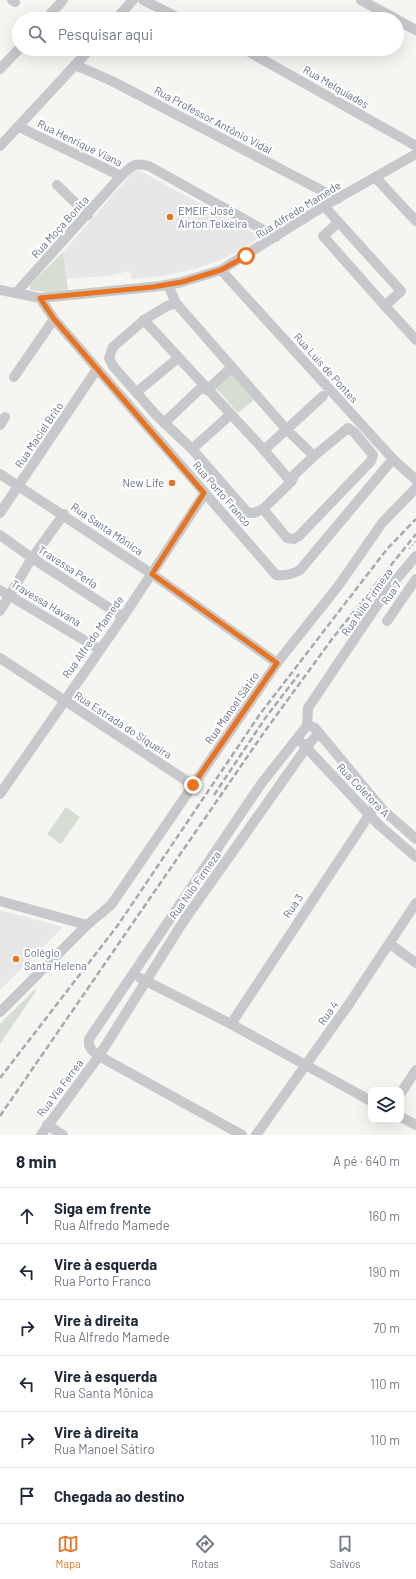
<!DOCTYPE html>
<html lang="pt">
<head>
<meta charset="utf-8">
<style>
	:root { --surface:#fff; --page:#f2f2f3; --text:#1f2937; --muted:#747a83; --line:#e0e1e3; --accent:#e87321 }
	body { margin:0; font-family:Barlow,sans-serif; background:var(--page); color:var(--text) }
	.controls { position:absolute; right:12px; bottom:12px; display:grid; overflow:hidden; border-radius:8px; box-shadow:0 4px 16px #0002 }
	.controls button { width:36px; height:36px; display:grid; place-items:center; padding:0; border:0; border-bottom:1px solid var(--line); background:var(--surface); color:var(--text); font:20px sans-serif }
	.stop { position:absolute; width:12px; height:12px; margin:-9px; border:3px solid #e87321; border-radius:50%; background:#fff }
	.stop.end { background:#e87321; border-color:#fff; box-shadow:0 1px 4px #0008 }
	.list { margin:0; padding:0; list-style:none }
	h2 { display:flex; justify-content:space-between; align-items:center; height:52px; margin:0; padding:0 16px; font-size:17px }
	h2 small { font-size:13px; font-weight:400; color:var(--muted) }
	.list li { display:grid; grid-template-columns:26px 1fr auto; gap:12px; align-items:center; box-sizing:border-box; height:56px; padding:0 16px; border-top:1px solid var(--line) }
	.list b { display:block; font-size:15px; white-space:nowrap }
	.list p { margin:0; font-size:13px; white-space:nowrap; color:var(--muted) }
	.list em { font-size:13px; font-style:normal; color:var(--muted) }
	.icon { flex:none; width:22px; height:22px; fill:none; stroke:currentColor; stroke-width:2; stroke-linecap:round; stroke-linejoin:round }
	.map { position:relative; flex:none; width:416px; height:1135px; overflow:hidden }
	.search { position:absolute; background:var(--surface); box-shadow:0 4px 16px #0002; left:12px; right:12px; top:12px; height:44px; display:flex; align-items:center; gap:10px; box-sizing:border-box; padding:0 14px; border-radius:22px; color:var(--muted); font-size:15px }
	.sheet { height:388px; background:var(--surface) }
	nav { display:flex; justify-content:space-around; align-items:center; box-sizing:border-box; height:56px; border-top:1px solid var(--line); background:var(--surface); font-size:11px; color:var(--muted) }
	nav a { display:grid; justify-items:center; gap:2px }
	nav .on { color:var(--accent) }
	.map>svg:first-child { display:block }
</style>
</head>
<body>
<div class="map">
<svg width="416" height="1135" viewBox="0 0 416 1135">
	<rect width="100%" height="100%" fill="#f5f6f2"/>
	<g fill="#e6e7e6">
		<polygon points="138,170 258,235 258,239 225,258 195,269 163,276 132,279 130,271 107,276 66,279 63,252 134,171"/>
		<polygon points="0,910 63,927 0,990"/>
	</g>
	<g fill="#d6ddd3">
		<polygon points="63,252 68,290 48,292 30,290 30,285"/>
		<polygon points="232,372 255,399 238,413 215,387"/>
		<polygon points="66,807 80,817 61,844 47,834"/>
		<polygon points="35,989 36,991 0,1044 0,1024"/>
	</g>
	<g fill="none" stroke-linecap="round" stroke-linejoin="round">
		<polyline stroke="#bdbec1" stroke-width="1.5" stroke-dasharray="2 2" stroke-linecap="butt" points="409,549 416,541"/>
		<g stroke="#c6c8cc" stroke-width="10">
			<polyline points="12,0 15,2"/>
			<polyline points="143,0 181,19"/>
			<polyline points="361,0 396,19"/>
			<polyline points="46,19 63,0"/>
			<polyline points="116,19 133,0"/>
			<polyline points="397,20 416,30"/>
			<polyline points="244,49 416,146"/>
			<polyline points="75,65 112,81 338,199"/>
			<polyline points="0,69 19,49"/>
			<path d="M19,127L121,176C132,166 133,162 149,166L276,237"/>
			<polyline points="0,146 90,49"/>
			<polyline points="375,177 416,221"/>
			<polyline points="57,185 88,215"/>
			<polyline points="324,206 401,291 385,306 416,340"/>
			<polyline points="338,223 323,236 385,306"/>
			<polyline points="221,270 393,459 416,480"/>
			<polyline points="168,285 176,303 286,429 314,456 295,474 291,482 264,450 144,320 113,347 109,358 113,366 156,415 192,449 248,513 254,513 263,509"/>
			<polyline points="0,290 40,298 161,286 182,282 221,270 324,206 416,154"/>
			<polyline points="16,293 121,176"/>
			<path d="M40,298L54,319L276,575C285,576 291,575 300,570L393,459"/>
			<polyline points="144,320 167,306 176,303"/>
			<polyline points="14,377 54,319"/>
			<polyline points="207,390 232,367"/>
			<polyline points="137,392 178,358"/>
			<polyline points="164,423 203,386"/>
			<polyline points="0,425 5,417"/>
			<polyline points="192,449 230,415"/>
			<polyline points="264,450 323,396"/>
			<polyline points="0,474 152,574 277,663"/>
			<polyline points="291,482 263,509 287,538 294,539 299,536 371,461 373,455 354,432 348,428 314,456"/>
			<polyline points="0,513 97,369"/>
			<polyline points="0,535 32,558 123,617"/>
			<polyline points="0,590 99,649"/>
			<polyline points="0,611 32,558 64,514"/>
			<polyline points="387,621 416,579"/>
			<polyline points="0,658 193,785"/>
			<polyline points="307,726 308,708 388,589 416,556"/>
			<polyline points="302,743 379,825 416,857"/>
			<polyline points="0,794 123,617 205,493"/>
			<polyline points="0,901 87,925"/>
			<polyline points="390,944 416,963"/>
			<polyline points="140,978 231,1024 371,1101"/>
			<polyline points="0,1012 87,925 111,905 277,663 339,585 382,523 416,488"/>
			<polyline points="231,1024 377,803"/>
			<polyline points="401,1093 416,1070"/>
			<polyline points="401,1117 416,1125"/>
			<polyline points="47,1125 63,1135"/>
			<polyline points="41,1135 99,1056 183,922 306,748 318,733"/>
			<path d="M242,1135L99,1056C92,1051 88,1048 89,1039L261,784L306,727L310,726L315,728L383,810L416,839"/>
			<polyline points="256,1135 349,1004 416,903"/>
		</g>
		<g stroke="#a5a9b0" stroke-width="2.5" stroke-dasharray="6 3" stroke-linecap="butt">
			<polyline points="214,795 266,717 299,674"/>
			<polyline points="0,1078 118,925 260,714 387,549 416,519"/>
			<polyline points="0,1116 265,731 332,639 416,534"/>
		</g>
	</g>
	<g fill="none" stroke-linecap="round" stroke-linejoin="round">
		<polyline stroke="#e87321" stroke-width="5" points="193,785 277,663 152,574 204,493 54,319 40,298 153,287 182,282 221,270 246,256"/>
	</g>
	<g fill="#e87321" stroke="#fff" stroke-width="1.5">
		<circle cx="170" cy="217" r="4"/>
		<circle cx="172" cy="483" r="4"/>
		<circle cx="16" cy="959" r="4"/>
	</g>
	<g text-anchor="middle" stroke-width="4" stroke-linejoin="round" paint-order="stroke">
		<g font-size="11" fill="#647084" stroke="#fff">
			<text transform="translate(336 87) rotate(30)" y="4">Rua Melquíades</text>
			<text transform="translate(213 120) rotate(28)" y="4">Rua Professor Antônio Vidal</text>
			<text transform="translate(80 143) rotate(26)" y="4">Rua Henrique Viana</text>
			<text transform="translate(298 210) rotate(-32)" y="4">Rua Alfredo Mamede</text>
			<text transform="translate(60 227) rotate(-48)" y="4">Rua Moça Bonita</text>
			<text transform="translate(326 368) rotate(48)" y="4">Rua Luís de Pontes</text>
			<text transform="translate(39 435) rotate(-56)" y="4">Rua Maciel Brito</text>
			<text transform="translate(222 494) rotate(49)" y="4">Rua Porto Franco</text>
			<text transform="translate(107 529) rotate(34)" y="4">Rua Santa Mônica</text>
			<text transform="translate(68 567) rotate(33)" y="4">Travessa Perla</text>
			<text transform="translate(391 593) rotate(-55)" y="4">Rua 7</text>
			<text transform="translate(367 602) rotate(-55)" y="4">Rua Nilo Firmeza</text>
			<text transform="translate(46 603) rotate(31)" y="4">Travessa Havana</text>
			<text transform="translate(93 637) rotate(-55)" y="4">Rua Alfredo Mamede</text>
			<text transform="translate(232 708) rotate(-55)" y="4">Rua Manoel Sátiro</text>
			<text transform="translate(123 725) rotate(33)" y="4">Rua Estrada do Siqueira</text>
			<text transform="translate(363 790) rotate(46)" y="4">Rua Coletora A</text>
			<text transform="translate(195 885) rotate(-55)" y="4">Rua Nilo Firmeza</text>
			<text transform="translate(293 906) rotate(-56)" y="4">Rua 3</text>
			<text transform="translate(328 1013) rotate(-55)" y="4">Rua 4</text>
			<text transform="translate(60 1088) rotate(-53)" y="4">Rua Via Ferrea</text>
		</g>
		<g font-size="11" fill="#647084" stroke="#fff" text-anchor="start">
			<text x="178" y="215">EMEIF José<tspan x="178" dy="13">Airton Teixeira</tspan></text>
			<text x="164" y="487" text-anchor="end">New Life</text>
			<text x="24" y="957">Colégio<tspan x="24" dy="13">Santa Helena</tspan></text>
		</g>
	</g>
</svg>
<div class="controls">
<button><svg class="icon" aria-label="layers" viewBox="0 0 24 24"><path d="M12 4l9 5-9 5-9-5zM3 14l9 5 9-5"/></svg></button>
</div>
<div class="stop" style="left:246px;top:256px"></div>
<div class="stop end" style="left:193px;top:785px"></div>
<div class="search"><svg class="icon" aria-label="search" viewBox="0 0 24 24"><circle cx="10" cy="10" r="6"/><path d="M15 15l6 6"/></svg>Pesquisar aqui</div>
</div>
<section class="sheet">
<h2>8 min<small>A pé · 640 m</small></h2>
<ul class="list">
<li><svg class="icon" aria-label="ahead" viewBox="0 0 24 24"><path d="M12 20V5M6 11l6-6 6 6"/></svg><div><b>Siga em frente</b><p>Rua Alfredo Mamede</p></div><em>160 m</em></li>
<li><svg class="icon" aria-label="left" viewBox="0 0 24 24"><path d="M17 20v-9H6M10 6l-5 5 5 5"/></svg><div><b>Vire à esquerda</b><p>Rua Porto Franco</p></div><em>190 m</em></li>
<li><svg class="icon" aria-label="right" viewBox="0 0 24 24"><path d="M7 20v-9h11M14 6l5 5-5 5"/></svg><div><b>Vire à direita</b><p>Rua Alfredo Mamede</p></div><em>70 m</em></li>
<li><svg class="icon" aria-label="left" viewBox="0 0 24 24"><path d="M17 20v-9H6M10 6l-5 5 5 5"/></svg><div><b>Vire à esquerda</b><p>Rua Santa Mônica</p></div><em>110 m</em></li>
<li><svg class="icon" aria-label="right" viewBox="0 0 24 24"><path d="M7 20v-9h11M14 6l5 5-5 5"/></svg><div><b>Vire à direita</b><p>Rua Manoel Sátiro</p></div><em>110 m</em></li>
<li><svg class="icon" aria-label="arrive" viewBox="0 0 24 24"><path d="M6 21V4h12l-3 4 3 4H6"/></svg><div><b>Chegada ao destino</b></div></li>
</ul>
</section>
<nav>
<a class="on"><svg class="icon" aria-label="map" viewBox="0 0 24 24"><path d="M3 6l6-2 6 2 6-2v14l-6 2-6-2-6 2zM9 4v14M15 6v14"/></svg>Mapa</a>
<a><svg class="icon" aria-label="directions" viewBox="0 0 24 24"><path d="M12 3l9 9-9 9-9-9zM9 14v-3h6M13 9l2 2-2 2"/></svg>Rotas</a>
<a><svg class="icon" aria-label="saved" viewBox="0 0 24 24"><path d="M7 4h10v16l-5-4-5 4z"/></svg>Salvos</a>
</nav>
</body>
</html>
